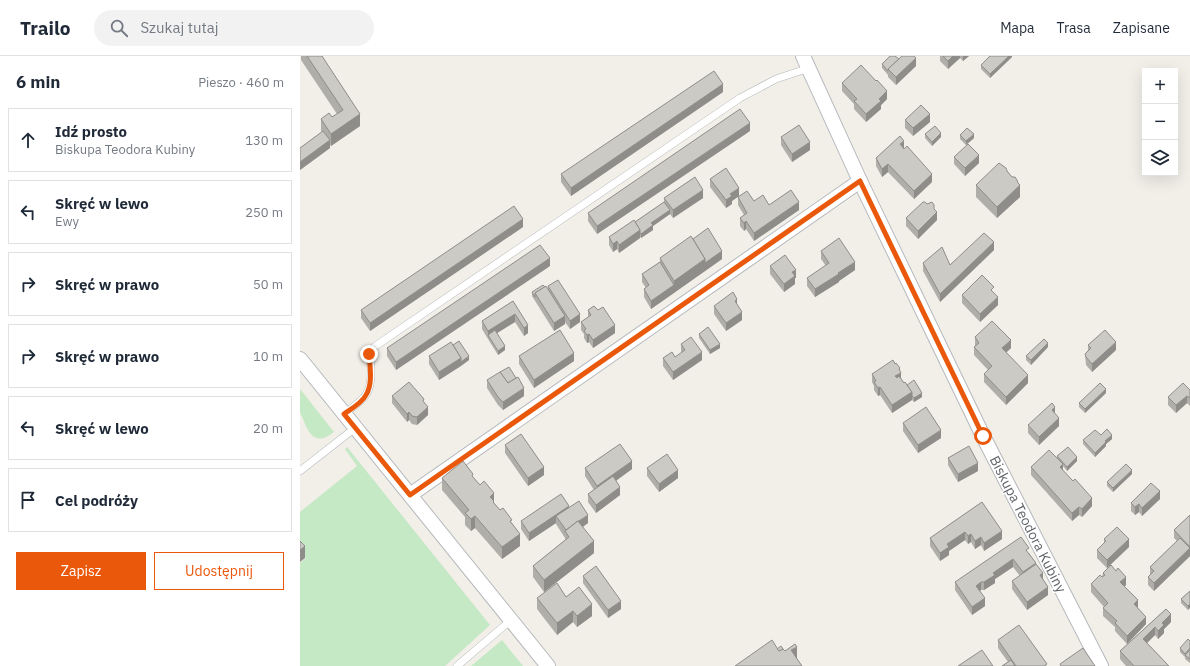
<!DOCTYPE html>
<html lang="pl">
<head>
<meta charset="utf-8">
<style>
	:root { --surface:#fff; --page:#f2f2f3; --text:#1f2937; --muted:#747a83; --line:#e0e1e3; --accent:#ea580c }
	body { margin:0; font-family:"IBM Plex Sans",sans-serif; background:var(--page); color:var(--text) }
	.controls { position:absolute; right:12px; top:12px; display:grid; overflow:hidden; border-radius:0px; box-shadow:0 4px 16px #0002 }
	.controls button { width:36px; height:36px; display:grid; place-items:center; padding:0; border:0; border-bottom:1px solid var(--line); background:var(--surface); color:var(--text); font:20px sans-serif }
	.stop { position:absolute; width:12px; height:12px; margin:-9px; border:3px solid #ea580c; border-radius:50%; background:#fff }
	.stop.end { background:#ea580c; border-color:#fff; box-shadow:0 1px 4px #0008 }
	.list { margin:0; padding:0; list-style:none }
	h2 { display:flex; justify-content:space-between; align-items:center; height:52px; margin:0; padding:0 16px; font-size:17px }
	h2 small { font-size:13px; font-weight:400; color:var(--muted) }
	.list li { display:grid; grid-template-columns:26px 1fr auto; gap:12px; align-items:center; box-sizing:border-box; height:64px; margin:0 8px 8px; padding:0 8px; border:1px solid var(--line); border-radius:0px }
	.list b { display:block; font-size:15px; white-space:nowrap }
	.list p { margin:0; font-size:13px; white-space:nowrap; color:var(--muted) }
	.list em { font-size:13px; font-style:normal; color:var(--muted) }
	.actions { display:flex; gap:8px; padding:12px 16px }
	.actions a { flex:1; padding:9px 0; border:1px solid var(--accent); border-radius:0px; text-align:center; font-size:14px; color:var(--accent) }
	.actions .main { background:var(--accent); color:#fff }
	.icon { flex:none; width:22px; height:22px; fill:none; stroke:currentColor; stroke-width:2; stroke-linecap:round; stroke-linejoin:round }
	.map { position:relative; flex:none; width:890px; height:610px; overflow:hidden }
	header { display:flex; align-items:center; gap:24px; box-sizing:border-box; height:56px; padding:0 20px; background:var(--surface); border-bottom:1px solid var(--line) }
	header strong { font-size:19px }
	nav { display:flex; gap:22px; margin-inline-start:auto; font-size:14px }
	.search { width:280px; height:36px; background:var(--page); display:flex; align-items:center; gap:10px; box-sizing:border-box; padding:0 14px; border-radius:22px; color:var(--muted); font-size:15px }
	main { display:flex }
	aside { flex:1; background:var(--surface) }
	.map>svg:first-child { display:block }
</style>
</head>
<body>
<header>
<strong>Trailo</strong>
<div class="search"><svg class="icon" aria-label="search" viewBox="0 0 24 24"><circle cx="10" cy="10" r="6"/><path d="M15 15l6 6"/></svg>Szukaj tutaj</div>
<nav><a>Mapa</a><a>Trasa</a><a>Zapisane</a></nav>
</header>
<main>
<aside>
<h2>6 min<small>Pieszo · 460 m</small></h2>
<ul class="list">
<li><svg class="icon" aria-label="ahead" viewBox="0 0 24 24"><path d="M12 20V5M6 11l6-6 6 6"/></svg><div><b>Idź prosto</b><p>Biskupa Teodora Kubiny</p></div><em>130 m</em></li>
<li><svg class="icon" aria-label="left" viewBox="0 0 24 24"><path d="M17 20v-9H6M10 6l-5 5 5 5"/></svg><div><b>Skręć w lewo</b><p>Ewy</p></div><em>250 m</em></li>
<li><svg class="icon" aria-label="right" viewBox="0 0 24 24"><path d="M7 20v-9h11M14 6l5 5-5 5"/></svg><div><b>Skręć w prawo</b></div><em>50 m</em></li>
<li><svg class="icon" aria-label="right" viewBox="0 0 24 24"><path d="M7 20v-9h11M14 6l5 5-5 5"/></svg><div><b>Skręć w prawo</b></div><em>10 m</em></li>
<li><svg class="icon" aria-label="left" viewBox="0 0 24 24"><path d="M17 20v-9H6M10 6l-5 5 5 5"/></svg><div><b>Skręć w lewo</b></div><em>20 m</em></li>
<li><svg class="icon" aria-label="arrive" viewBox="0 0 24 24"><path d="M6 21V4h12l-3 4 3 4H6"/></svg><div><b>Cel podróży</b></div></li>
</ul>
<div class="actions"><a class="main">Zapisz</a><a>Udostępnij</a></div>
</aside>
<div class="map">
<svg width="890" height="610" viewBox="0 0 890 610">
	<rect width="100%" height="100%" fill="#f1efe8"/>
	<g fill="#c5e8c5">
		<path d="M0,333L34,376C20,387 12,384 5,368C4,364 1,360 0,356C0,349 0,340 0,333Z"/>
		<polygon points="47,391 190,569 145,610 0,610 0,507 6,502 0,494 0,456 57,410 45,393"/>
		<polygon points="202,584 223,610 171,610"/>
	</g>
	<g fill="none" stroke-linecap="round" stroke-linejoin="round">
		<defs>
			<g id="lane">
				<path d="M44,358C65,342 72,339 71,312C70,301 68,301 74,291L440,42L476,23L509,12"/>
				<polyline points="0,415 55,372"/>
				<polyline points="157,610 211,564"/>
			</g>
			<g id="street">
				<polyline points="503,0 560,125 683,380 801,610"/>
				<polyline points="0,303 248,610"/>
				<polyline points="110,439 560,125"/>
			</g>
		</defs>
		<use href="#lane" stroke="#b5b8bc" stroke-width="8"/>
		<use href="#street" stroke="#b5b8bc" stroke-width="16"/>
		<use href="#lane" stroke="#fff" stroke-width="7"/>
		<use href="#street" stroke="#fff" stroke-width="14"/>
	</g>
	<g fill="#afaea9">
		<polygon points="1,0 22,0 60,70 31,90 30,89 30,92 0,114 0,92 22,76 21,75 21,63 32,61 37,58 1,4"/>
		<polygon points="640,0 669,0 663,5 660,2 648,13 640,5"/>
		<polygon points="712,0 712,1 690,22 681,13 681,9"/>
		<polygon points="599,3 616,10 596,29 588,21 588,19 582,12 582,8"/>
		<polygon points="542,27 587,43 581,49 581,53 566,66 554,53 554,48 542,35"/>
		<polygon points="423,36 271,140 261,126 261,118"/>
		<polygon points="605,64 630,66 613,80 605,72"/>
		<polygon points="450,75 297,178 288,165 288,157"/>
		<polygon points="625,78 641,81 632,90 625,82"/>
		<polygon points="660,79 674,82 666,89 660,83"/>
		<polygon points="481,81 510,94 492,106 481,89"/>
		<polygon points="604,92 632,126 614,143 588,116 582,121 576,110 576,102"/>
		<polygon points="654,101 679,107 665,120 654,108"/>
		<polygon points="707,115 712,121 720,141 697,162 676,141 676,129"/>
		<polygon points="410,123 439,140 432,145 432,148 426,152 410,131"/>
		<polygon points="438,141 454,145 469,149 499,154 454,185 446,173 444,175 440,170 440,162 444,159 438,149"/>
		<polygon points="364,142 403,142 373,162 370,158 353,170 353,174 341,182 340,181 340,182 319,197 317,193 313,196 309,189 309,181 335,166 364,146"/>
		<polygon points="634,153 637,164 618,183 606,170 606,162"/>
		<polygon points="223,171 70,275 61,262 61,254"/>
		<polygon points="393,183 422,203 374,237 351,253 344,241 344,233 346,232 342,226 342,218 360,206 360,202"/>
		<polygon points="694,194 640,246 623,215 623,207 650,209"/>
		<polygon points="521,195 555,214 539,225 539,226 515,241 507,230 507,222 526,210 521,203"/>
		<polygon points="250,210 96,314 87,300 87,292"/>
		<polygon points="470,210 496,222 495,222 495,228 484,236 470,218"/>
		<polygon points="248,230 280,266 270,273 265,266 265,268 254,275 232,240 232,236 245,231 248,232"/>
		<polygon points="694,237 698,249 680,266 662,247 662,239"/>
		<polygon points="213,245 228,277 224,280 215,266 197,277 205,294 198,299 188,283 182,273 182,265"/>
		<polygon points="414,250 442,264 426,275 414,258"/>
		<polygon points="288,254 315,277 293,292 289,286 287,287 284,282 284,278 281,274 281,266 288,261"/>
		<polygon points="399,278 420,292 410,298 399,282"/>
		<polygon points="675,281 711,292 706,297 728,327 706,349 684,326 684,318 688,314 674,299 674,291 675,290"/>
		<polygon points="381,288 402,304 373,324 363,310 363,302 375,301 381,297"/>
		<polygon points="153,289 169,304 139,324 129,308 129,300"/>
		<polygon points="788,289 816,294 792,316 786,309 785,298 788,294"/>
		<polygon points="748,291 731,309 726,304 726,300"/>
		<polygon points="219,300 274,305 234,332 219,308"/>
		<polygon points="600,315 601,322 604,327 607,329 622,341 614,346 612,344 592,357 580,339 578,340 574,334 574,330 572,326 572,318"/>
		<polygon points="187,324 224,340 203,354 198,349 187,332"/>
		<polygon points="890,334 890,350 887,347 876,357 868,349 868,341"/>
		<polygon points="806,337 785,357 779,351 779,347"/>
		<polygon points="92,340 124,347 128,359 117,369 112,368 109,364 107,366 92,347"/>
		<polygon points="603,367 641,382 618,397 603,375"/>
		<polygon points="728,369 759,370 739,389 728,377"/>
		<polygon points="801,379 812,383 806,388 806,390 795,401 783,388 783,384"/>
		<polygon points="205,389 244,419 228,430 205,397"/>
		<polygon points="757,400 777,405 767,415 763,410 763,414 792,450 782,461 779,459 772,465 731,419 731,411 757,402"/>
		<polygon points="648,402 678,415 658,426 648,409"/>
		<polygon points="285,412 332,413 316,425 320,439 296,457 288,446 288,438 294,434 285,420"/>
		<polygon points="347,412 378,422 359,436 347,420"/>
		<polygon points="832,418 813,436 807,430 807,426"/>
		<polygon points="173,421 194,447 212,467 220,490 202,503 175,472 171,475 165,469 165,461 142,434 142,422"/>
		<polygon points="860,443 842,460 839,456 835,459 831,455 831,447"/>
		<polygon points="682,446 702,483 684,495 681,489 675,493 671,486 668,488 665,484 649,495 649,499 640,505 630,490 630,482"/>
		<polygon points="269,452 288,467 283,471 294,497 244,536 233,521 233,510 265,484 265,482 256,468 256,467 229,485 221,473 221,465"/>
		<polygon points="890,459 890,500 854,535 848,529 848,521 850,519 850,511 877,485 874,482 874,474"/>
		<polygon points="804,483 829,491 807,512 797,502 797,494 804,487"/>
		<polygon points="729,497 736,509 743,523 748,539 727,554 712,533 712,525 720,520 713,511 695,523 695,527 684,534 681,534 680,535 685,550 672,559 655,534 655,526"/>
		<polygon points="803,517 826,529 824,530 838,552 846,568 827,588 815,575 815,571 803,560 803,552 804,551 791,536 791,528 802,521"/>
		<polygon points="283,520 321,553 308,562 283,527"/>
		<polygon points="890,535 888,554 881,547 881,543"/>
		<polygon points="266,541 292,560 277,571 273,566 257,579 237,553 237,542"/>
		<polygon points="866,553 871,566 864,573 864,577 858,583 855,579 847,587 869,610 826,610 820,603 820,595"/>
		<polygon points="698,584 747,610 702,610 708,606 698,592"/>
		<polygon points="890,585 890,607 885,603 885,601 880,596 880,592"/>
	</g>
	<g fill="#8f8d8a">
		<polygon points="653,0 660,0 660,2 648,13 648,5"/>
		<polygon points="663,0 669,0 663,5"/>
		<polygon points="709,0 712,0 712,1 690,22 690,18"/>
		<polygon points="616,2 616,10 596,29 596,21"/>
		<polygon points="423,28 423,36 271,140 271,132"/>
		<polygon points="587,35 587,43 581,49 581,53 566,66 566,58 579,43"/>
		<polygon points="60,58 60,70 31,90 31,78"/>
		<polygon points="630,58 630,66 613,80 613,72"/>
		<polygon points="450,67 450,75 297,178 297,170"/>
		<polygon points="641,77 641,81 632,90 632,86"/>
		<polygon points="674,78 674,82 666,89 666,85"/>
		<polygon points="30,84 30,92 0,114 0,106"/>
		<polygon points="604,85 604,93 600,88"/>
		<polygon points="510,86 510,94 492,106 492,98"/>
		<polygon points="679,99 679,107 665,120 665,112"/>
		<polygon points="588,108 588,116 582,121 582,113"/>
		<polygon points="632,118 632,126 614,143 614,135"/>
		<polygon points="720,129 720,141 697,162 697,151"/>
		<polygon points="439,132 439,140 432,145 432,148 426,152 426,144 430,138"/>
		<polygon points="403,134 403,142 373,162 373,154"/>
		<polygon points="499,146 499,154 454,185 454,177"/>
		<polygon points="370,154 370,158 353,170 353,174 341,182 341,178 351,167"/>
		<polygon points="637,156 637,164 618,183 618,175"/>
		<polygon points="223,163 223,171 70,275 70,267"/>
		<polygon points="446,165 446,173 444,175 444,167"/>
		<polygon points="340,174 340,182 319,197 319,189"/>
		<polygon points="317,185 317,193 313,196 313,188"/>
		<polygon points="694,186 694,194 640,246 640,238"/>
		<polygon points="422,195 422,203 405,215 405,207"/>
		<polygon points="250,202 250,210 96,314 96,306"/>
		<polygon points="405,203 405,215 351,253 351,245 374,229 374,225"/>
		<polygon points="555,206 555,214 539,225 539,226 515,241 515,233"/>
		<polygon points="496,214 496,222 495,222 495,228 484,236 484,228 492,216"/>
		<polygon points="698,241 698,249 680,266 680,258"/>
		<polygon points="437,243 437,251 435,245"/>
		<polygon points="442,256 442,264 426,275 426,267"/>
		<polygon points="215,258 215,266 189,282 188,279 188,275"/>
		<polygon points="280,258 280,266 270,273 270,265"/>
		<polygon points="265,260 265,268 254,275 254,267"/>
		<polygon points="228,269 228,277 224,280 224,272"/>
		<polygon points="315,269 315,277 293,292 293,284"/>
		<polygon points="289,278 289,286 287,287 287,279"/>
		<polygon points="711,284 711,292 702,300 702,292"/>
		<polygon points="816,286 816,294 792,316 792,308"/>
		<polygon points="748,287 748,291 731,309 731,304"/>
		<polygon points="420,288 420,292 410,298 410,294"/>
		<polygon points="205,290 205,294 198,299 198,295"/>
		<polygon points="402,296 402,304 373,324 373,316"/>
		<polygon points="274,297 274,305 234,332 234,324"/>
		<polygon points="169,300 169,304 161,310 161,306"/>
		<polygon points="161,302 161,310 139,324 139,316"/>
		<polygon points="600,312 600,317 601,317 601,324 595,328 595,320 599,313"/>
		<polygon points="728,319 728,327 706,349 706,341"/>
		<polygon points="580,331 580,339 578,340 578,332"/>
		<polygon points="224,332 224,340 203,354 203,346"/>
		<polygon points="806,333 806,337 785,357 785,353"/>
		<polygon points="612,336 612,344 592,357 592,349"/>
		<polygon points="622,337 622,341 614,346 614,342"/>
		<polygon points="887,340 887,347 876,357 876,349"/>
		<polygon points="128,351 128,359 117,369 117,361"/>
		<polygon points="755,351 755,359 752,354"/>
		<polygon points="109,356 109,364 107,366 107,358"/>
		<polygon points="759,362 759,370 739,389 739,381"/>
		<polygon points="641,374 641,382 618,397 618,389"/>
		<polygon points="812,379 812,383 806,388 806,390 795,401 795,397 805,385"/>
		<polygon points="777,401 777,405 767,415 767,411"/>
		<polygon points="332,405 332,413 297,438 297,430"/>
		<polygon points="678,407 678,415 658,426 658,418"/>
		<polygon points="763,408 763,416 760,411"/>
		<polygon points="244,411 244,419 228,430 228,422"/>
		<polygon points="378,414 378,422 359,436 359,428"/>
		<polygon points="832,414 832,418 813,436 813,432"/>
		<polygon points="320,431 320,439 296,457 296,449"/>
		<polygon points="860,435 860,443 842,460 842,452"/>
		<polygon points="194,437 194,449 190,441"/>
		<polygon points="792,442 792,450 782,461 782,453"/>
		<polygon points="839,448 839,456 835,459 835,451"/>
		<polygon points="269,450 269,458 256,460 256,467 229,485 229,477"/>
		<polygon points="779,451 779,459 772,465 772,457"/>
		<polygon points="288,459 288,467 269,480 266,474"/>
		<polygon points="175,460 175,472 171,475 171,463"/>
		<polygon points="702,475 702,483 684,495 684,487"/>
		<polygon points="665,476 665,484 649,495 649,499 640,505 640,497 647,488"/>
		<polygon points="220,478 220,490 202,503 202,491"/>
		<polygon points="671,478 671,486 668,488 668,480"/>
		<polygon points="681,481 681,489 675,493 675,485"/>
		<polygon points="829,483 829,491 807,512 807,504"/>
		<polygon points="294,485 294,497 244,536 244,524"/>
		<polygon points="5,490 5,502 0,506 0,494"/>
		<polygon points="890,492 890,500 854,535 854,527"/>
		<polygon points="713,503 713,511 695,523 695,527 684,534 684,526 693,517"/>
		<polygon points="736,507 736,515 723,524 723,516"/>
		<polygon points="743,517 743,525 740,519"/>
		<polygon points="826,521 826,529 820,534 820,526"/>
		<polygon points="681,526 681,534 676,538 676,530"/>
		<polygon points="748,531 748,539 727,554 727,546"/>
		<polygon points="685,542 685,550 672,559 672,551"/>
		<polygon points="838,544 838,552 834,548"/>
		<polygon points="321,545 321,553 308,562 308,554"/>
		<polygon points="292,548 292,560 277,571 277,560"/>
		<polygon points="890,548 890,552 888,554 888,550"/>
		<polygon points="273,555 273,566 257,579 257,567"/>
		<polygon points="871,558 871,566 864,573 864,577 858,583 858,575 862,567"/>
		<polygon points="846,561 846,568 827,588 827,580"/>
		<polygon points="855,571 855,579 843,591 843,583"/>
		<polygon points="497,591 497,606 491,594"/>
	</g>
	<g fill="#cccac5" stroke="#8f8d8a">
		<polygon points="7,0 22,0 60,58 31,78 21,63 29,57 32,61 43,54"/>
		<polygon points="590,0 595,0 599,3 588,13 588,15 582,8"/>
		<polygon points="602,0 614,0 616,2 596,21 588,13"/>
		<polygon points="643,0 653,0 648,5"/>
		<polygon points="690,0 709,0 690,18 681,9"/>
		<polygon points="561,9 576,25 577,24 587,35 579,43 581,45 566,58 554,45 557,43 542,27"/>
		<polygon points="414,15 423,28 271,132 261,118"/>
		<polygon points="621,49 630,58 613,72 605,64"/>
		<polygon points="440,53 450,67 297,170 288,157"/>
		<polygon points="499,69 510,86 492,98 481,81"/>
		<polygon points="635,70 641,77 632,86 625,78"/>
		<polygon points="667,72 674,78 666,85 660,79"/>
		<polygon points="23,75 30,84 0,106 0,92"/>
		<polygon points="600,80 604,85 600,88 604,93 607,90 632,118 614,135 588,108 582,113 576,102"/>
		<polygon points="668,88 679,99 665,112 654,101"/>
		<polygon points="699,107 706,112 707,115 712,121 715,121 717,124 718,127 720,129 697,151 676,129"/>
		<polygon points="426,112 439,132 430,138 432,140 426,144 410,123"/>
		<polygon points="395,121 403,134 373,154 364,142"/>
		<polygon points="491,134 499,146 454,177 446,165 444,167 440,162 447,157 438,141 447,135 454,145 463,139 469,149"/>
		<polygon points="364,146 370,154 351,167 353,169 341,178 340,177 340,174 335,166"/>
		<polygon points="623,146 625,146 627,148 632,146 634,149 634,153 637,156 618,175 606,162"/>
		<polygon points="214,150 223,163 70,267 61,254"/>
		<polygon points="334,164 340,174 319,189 317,185 313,188 309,181"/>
		<polygon points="408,172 422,195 405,207 405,203 393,183"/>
		<polygon points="684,177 694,186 640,238 623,207 642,191 650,209"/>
		<polygon points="391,180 405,203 374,225 360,202"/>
		<polygon points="539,182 555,206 538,217 539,218 515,233 507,222 529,207 521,195"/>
		<polygon points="240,189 250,202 96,306 87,292"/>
		<polygon points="485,199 496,214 492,216 495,220 484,228 470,210"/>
		<polygon points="360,206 374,229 351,245 344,233 349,229 342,218"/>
		<polygon points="682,219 694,231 691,234 698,241 680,258 662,239"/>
		<polygon points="258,224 280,258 270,265 248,230"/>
		<polygon points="243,229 245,231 235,237 235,241 232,236"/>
		<polygon points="246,230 265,260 254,267 235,237"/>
		<polygon points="433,236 437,243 435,245 442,256 426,267 414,250"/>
		<polygon points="213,245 228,269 224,272 215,258 188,275 182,265"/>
		<polygon points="294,250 298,254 303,251 315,269 293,284 289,278 287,279 284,275 286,273 281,266 291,259 288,254"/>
		<polygon points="692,265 711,284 702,292 728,319 706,341 684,318 692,310 674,291 679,287 675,281"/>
		<polygon points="408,271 420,288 410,294 399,278"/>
		<polygon points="195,274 205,290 198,295 188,279"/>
		<polygon points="260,274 274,297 234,324 219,300"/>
		<polygon points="805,274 816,286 792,308 786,301 785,298 791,292 788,289"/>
		<polygon points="391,281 402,296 373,316 363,302 372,296 375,301 385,294 381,288"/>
		<polygon points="744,283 748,287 731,304 726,300"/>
		<polygon points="159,285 169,300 161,306 161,302 153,289"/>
		<polygon points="151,286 161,302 139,316 129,300"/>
		<polygon points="593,304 595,308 596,307 600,312 599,313 601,317 595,320 597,322 599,320 604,327 605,326 612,336 592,349 580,331 578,332 574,326 576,325 572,318"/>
		<polygon points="209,311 216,322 208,327 200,316"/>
		<polygon points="200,316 208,327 218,321 224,332 203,346 198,341 187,324"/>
		<polygon points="614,324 622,337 614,342 612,340 612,336 607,329"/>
		<polygon points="109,326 124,343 123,345 128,351 117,361 112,360 109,356 107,358 92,340"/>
		<polygon points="800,327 806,333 785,353 779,347"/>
		<polygon points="883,327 890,334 890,342 887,340 876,349 868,341"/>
		<polygon points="752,347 755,351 752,354 759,362 739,381 728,369"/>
		<polygon points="626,351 641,374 618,389 603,367"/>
		<polygon points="807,373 812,379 805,385 806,386 795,397 783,384 795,374 801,379"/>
		<polygon points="221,378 244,411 228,422 205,389"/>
		<polygon points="320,388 332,405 297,430 285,412"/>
		<polygon points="669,390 678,407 658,418 648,402"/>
		<polygon points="768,391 777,401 767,411 757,400"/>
		<polygon points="749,394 763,408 760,411 773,425 775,423 792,442 782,453 779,451 772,457 731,411"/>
		<polygon points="367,398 378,414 359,428 347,412"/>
		<polygon points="163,405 173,418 172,420 180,429 184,425 194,437 190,441 194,445 193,446 200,454 203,452 212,464 210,465 220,478 202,491 175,460 171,463 165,457 169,454 142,422"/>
		<polygon points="826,408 832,414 813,432 807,426"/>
		<polygon points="313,420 320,431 296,449 288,438"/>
		<polygon points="851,427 860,435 842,452 839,448 835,451 831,447"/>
		<polygon points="261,438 269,450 229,477 221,465"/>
		<polygon points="279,445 288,459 279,465 278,465 266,474 256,460"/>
		<polygon points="682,446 702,475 684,487 681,481 675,485 671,478 668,480 665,476 647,488 649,491 640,497 630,482"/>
		<polygon points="890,459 890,491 874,474"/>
		<polygon points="278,465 294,485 244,524 233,510 269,481 265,475"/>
		<polygon points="817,471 829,483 807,504 797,494 806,485 804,483"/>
		<polygon points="721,481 729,492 726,494 736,507 723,516 713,503 693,517 695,519 684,526 681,526 676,530 685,542 672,551 655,526"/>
		<polygon points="880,482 890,492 854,527 848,521 854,515 850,511"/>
		<polygon points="0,485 5,490 0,494"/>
		<polygon points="736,508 743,517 740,519 748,531 727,546 712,525"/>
		<polygon points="811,509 816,515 818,512 826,521 820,526 838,544 834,548 846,561 827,580 815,567 817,565 803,552 808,547 791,528 800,519 802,521 805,519 803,517"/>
		<polygon points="296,510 321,545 308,554 283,520"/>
		<polygon points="257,527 266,541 279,531 292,548 277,560 273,555 257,567 237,542"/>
		<polygon points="890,535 890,548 888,550 881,543"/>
		<polygon points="866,553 871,558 862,567 864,569 858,575 855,571 843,583 869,610 834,610 820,595"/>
		<polygon points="719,569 747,608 744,610 716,610 698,584"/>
		<polygon points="888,583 890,585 890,592 885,598 880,592"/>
		<polygon points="472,584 479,595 483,593 485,595 495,588 497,591 491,594 502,610 435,610"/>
		<polygon points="481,590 483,593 479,595 477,593"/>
		<polygon points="783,592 795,610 761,610 760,608"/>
		<polygon points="682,594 693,610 658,610"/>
		<polygon points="890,594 890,603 885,599"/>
		<polygon points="711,604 715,610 702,610"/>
	</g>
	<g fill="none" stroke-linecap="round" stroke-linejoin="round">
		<path stroke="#ea580c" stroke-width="5" d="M69,298C70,311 73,328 66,339C62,347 51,353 44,358L110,439L560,125L683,380"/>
	</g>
	<g text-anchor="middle" stroke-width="3" stroke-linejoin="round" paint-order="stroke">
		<g font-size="14" fill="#5f6368" stroke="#fff">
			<text transform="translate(728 468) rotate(63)" y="5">Biskupa Teodora Kubiny</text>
		</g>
	</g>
</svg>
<div class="controls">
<button>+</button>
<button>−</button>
<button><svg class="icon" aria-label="layers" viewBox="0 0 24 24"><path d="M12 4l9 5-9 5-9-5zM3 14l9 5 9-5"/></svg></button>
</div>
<div class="stop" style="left:683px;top:380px"></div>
<div class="stop end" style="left:69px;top:298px"></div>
</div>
</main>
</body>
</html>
